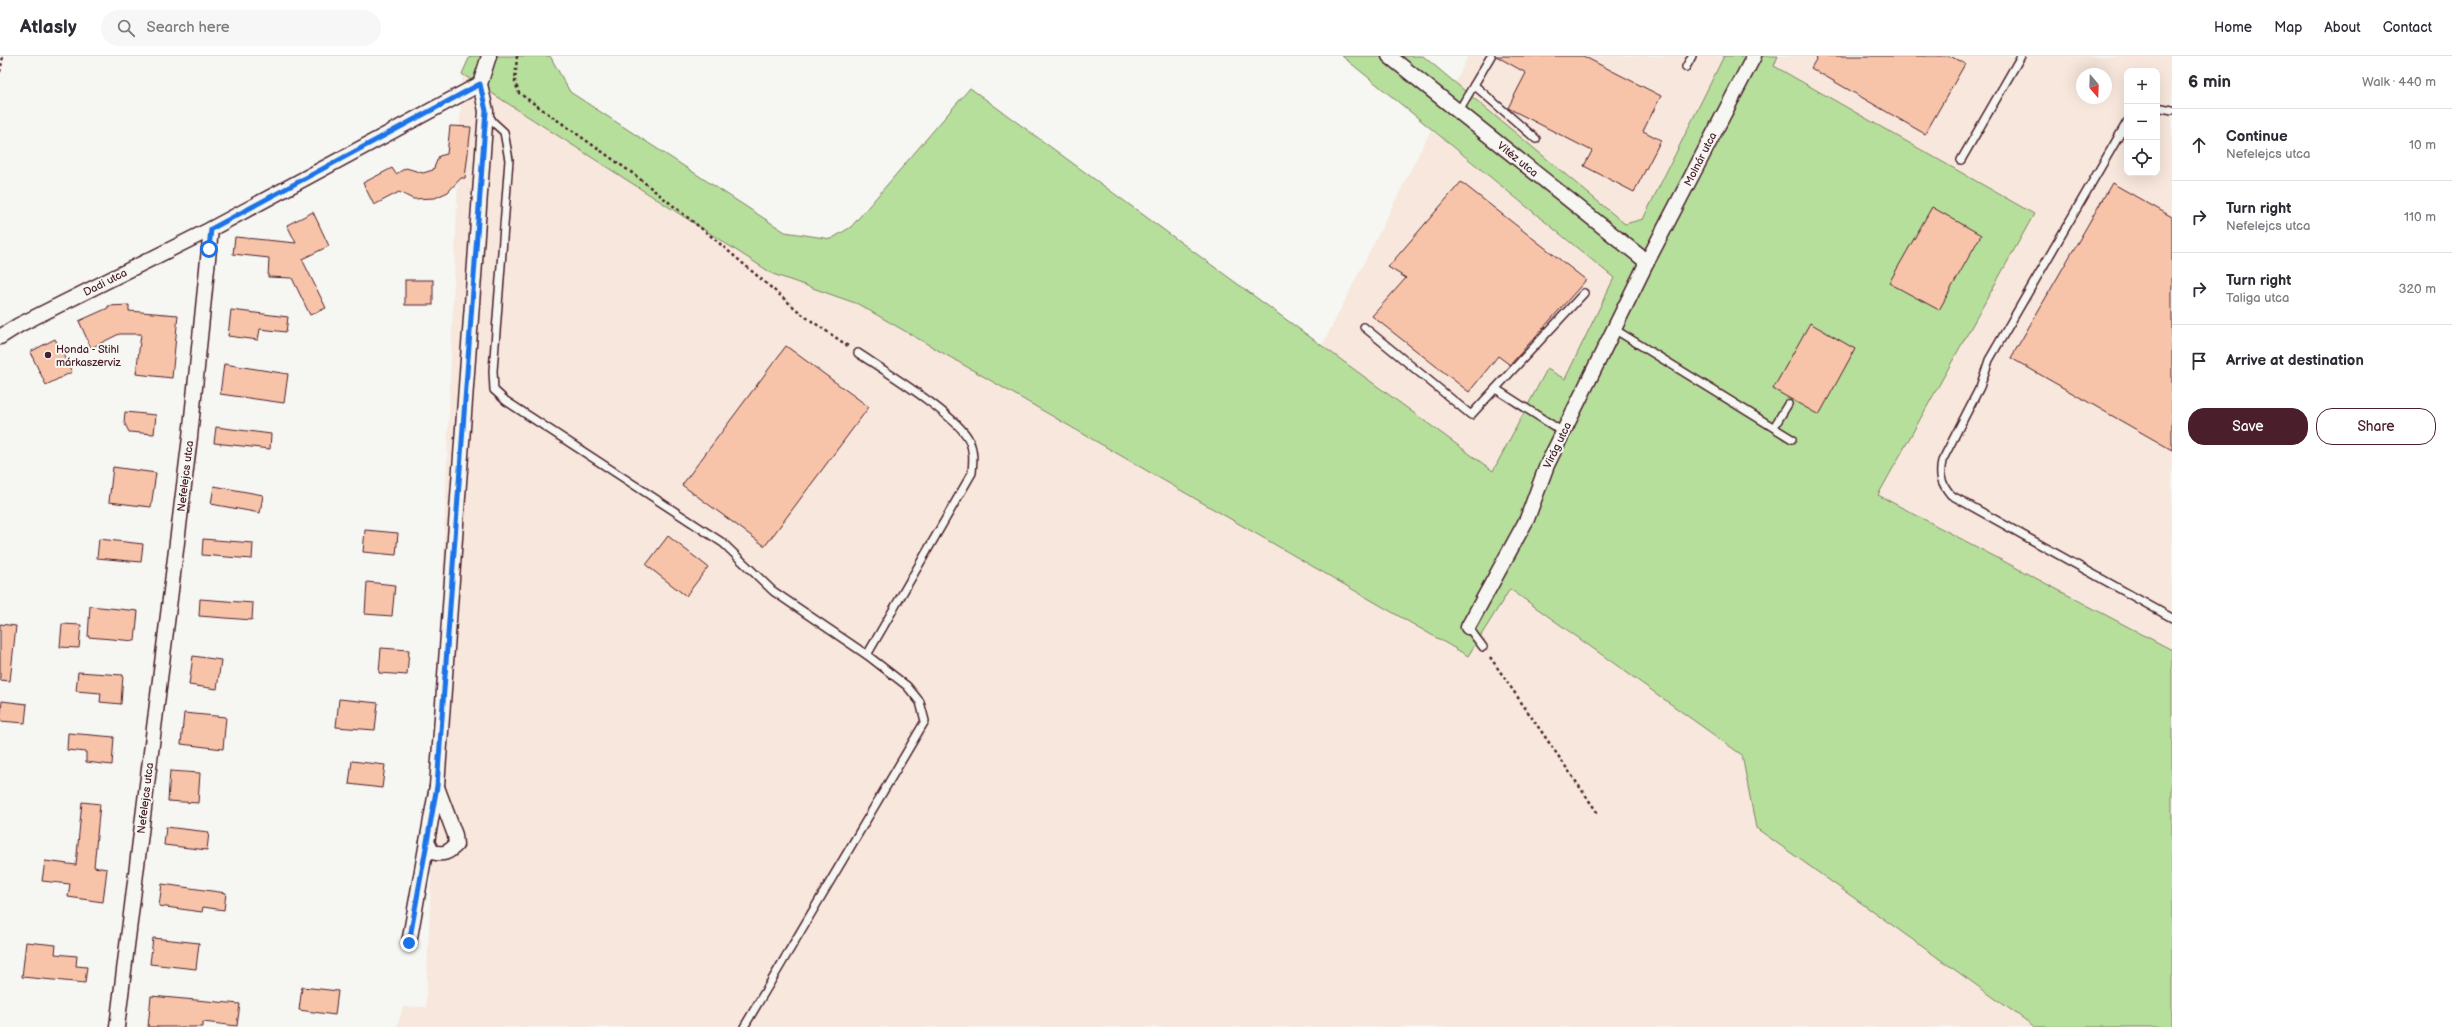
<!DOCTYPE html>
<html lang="en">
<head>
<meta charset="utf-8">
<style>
	:root { --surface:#fff; --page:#f7f7f7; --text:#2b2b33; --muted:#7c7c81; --line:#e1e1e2; --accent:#4a1f2b }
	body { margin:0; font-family:"Balsamiq Sans",sans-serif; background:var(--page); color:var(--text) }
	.controls { position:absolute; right:12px; top:12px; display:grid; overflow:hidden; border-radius:8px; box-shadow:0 4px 16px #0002 }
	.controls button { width:36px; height:36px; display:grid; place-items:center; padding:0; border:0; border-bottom:1px solid var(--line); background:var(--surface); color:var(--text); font:20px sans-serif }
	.compass { position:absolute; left:2076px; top:12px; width:36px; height:36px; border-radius:50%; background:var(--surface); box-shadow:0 4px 16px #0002; rotate:161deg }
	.stop { position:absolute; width:12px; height:12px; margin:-9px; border:3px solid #1a73e8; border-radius:50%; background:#fff }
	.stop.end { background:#1a73e8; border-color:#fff; box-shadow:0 1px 4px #0008 }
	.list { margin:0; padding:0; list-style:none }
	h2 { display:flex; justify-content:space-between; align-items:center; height:52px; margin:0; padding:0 16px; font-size:17px }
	h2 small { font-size:13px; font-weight:400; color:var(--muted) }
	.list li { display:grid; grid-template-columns:26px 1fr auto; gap:12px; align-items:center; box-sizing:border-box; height:72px; padding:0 16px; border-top:1px solid var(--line) }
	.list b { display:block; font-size:15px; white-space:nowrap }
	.list p { margin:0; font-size:13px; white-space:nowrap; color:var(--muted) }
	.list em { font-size:13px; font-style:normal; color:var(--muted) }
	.actions { display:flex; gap:8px; padding:12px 16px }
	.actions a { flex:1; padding:9px 0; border:1px solid var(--accent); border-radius:16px; text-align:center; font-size:14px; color:var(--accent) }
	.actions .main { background:var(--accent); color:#fff }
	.icon { flex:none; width:22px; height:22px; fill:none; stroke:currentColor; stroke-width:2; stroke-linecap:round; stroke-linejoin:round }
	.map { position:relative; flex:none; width:2172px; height:971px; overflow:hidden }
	header { display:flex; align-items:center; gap:24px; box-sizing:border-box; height:56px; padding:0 20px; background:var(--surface); border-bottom:1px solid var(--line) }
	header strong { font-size:19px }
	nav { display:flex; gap:22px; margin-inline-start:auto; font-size:14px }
	.search { width:280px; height:36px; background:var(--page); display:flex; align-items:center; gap:10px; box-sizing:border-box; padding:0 14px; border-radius:22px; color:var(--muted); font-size:15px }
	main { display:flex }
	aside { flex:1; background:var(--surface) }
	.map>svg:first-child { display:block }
</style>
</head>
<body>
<header>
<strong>Atlasly</strong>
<div class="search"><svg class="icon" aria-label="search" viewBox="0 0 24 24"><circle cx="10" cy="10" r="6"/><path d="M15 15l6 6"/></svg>Search here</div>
<nav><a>Home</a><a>Map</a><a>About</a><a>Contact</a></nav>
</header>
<main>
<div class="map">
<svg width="2172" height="971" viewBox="0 0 2172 971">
	<rect width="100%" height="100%" fill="#f6f6f2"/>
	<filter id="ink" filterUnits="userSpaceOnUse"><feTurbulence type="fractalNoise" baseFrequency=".025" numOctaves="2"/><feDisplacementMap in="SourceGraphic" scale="8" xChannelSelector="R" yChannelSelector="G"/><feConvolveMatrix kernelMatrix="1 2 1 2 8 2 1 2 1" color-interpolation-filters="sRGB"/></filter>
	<g filter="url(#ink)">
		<g fill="#f7e7dc" fill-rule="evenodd">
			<polygon points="1468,0 1724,0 1642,163 1625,168 1455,28"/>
			<path d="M1778,0H2172V594L1878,439L2034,158L1774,10ZM2127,15H2157V117H2127ZM2082,18H2106V42H2082Z"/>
			<polygon points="462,18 773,218 858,248 1468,600 1509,533 1742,699 1756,772 2035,971 397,971 403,951 426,951"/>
			<polygon points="1431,74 1614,222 1565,324 1546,313 1493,415 1322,290"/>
		</g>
		<polygon fill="#b6df9c" stroke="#807f64" points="470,0 550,0 570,36 785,176 831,183 851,171 970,32 1493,415 1547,313 1565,323 1614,222 1342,0 1423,0 1625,168 1643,163 1724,0 1778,0 1774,10 2034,158 1878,439 2172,594 2172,971 2035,971 1756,772 1742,699 1510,533 1468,600 858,248 773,218 462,18"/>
		<g fill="#f8c4a9" stroke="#4a1f2b">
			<polygon points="1496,0 1583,0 1661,40 1643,75 1661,84 1634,136 1584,110 1592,95 1508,52 1526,17"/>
			<polygon points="1818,0 1950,0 1965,8 1925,78 1811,12"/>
			<polygon points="450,70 471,71 465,122 461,122 448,136 435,142 413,143 399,136 374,149 363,127 392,112 396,118 406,112 423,117 433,114 439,100 447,98"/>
			<polygon points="1461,126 1586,224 1510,309 1498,300 1469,336 1372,260 1406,222 1388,211"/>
			<polygon points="2112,127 2172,161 2172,394 2011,302"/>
			<polygon points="1932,151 1981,179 1939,254 1889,227"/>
			<polygon points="313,156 329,190 302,203 326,252 310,259 292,222 268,221 269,202 233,198 235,181 296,187 287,169"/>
			<rect x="405" y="224" width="28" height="25"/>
			<polygon points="129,249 129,255 178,259 172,322 136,318 141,278 119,278 91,292 79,265 108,252 108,250"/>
			<polygon points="231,254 288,261 286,276 260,273 258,284 228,280"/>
			<polygon points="1810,267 1855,293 1819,359 1773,333"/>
			<polygon points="55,283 72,316 46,329 30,296"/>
			<polygon points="786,290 869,351 765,490 682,429"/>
			<polygon points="224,308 288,318 284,347 220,338"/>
			<polygon points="125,356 156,359 154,378 129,376 124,366"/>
			<polygon points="216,371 271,378 270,393 214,387"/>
			<polygon points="113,411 156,417 151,451 109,446"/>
			<polygon points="214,430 263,439 260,457 211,448"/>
			<polygon points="365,474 398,477 396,499 363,496"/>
			<polygon points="668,480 708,511 686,540 646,509"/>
			<polygon points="99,483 143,488 141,506 97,502"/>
			<polygon points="203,483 253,487 252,503 202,499"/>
			<polygon points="367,526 395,529 392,560 365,558"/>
			<polygon points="200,543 253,547 252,564 199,560"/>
			<polygon points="90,550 138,555 135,585 88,581"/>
			<polygon points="0,568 16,570 10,625 0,624"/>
			<polygon points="62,568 81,569 79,592 60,591"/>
			<polygon points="381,592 409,594 407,619 379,617"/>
			<polygon points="193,600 221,604 217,633 189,629"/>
			<polygon points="78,616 123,619 121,648 100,646 101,637 76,635"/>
			<polygon points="339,643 378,647 375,674 336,671"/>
			<polygon points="2,645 27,648 25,667 0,665"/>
			<polygon points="184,657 226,661 223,693 181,688"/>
			<polygon points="68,677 114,681 112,709 86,706 86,696 67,694"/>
			<polygon points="352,705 385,709 382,732 349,728"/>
			<polygon points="170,715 200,717 198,747 168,745"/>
			<polygon points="82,746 100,748 94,811 107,813 103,846 68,841 70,828 42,825 45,805 76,809"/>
			<polygon points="166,771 209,776 207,794 164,789"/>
			<polygon points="162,828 226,837 224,854 203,851 202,856 159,850"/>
			<polygon points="153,882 199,887 196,913 150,908"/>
			<polygon points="26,886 56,889 55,898 77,900 76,910 87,911 85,927 22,921"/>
			<polygon points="302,931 338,935 335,959 299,954"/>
			<polygon points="151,940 240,948 237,970 203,966 203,971 148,971"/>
		</g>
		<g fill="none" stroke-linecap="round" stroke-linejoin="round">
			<defs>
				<g id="service">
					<polyline points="1686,11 1692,0"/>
					<polyline points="1474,29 1536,83"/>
					<polyline points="2157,51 2172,54"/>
					<polyline points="1458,56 1491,0"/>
					<polyline points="488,58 493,66 504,76 509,104 493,315 494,334 506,345 723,487 773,535 867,599 907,630 920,646 925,665 744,971"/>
					<path d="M2127,66L1989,304L1980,331L1942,405C1939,420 1941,427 1951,439L2172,562"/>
					<polyline points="1961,104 2021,0"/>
					<polyline points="1364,271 1471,359 1584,237"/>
					<polyline points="1614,273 1792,383"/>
					<path d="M858,297C883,314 958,360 969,384C974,395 973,405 972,417L867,599"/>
					<polyline points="1496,333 1563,376"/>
					<polyline points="1774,371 1788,348"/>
					<polyline points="1468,571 1483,591"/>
				</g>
				<g id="minor">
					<polyline points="1389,0 1647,206"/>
					<polyline points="0,281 19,269 211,173"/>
					<polyline points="1468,571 1527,463 1547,409 1647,206 1754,0"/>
					<path d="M427,786L432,796C443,799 448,797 456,789L455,779L437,731"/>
					<polyline points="409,887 437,730 486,55 480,28 489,0"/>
					<polyline points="117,971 190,381 211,173 480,28"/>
				</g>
			</defs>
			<use href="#service" stroke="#4a1f2b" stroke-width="10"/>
			<use href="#minor" stroke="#4a1f2b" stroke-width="17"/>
			<g stroke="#4a1f2b" stroke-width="2.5" stroke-dasharray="3 3" stroke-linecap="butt">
				<polyline points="517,0 515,26 519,37 635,119 712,181 803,259 848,290"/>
				<polyline points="0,16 3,0"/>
				<polyline points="1490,601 1599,759"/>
			</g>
			<use href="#service" stroke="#f6f6f2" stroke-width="7"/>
			<use href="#minor" stroke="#f6f6f2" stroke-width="14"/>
		</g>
	</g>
	<g fill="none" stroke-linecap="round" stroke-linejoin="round" filter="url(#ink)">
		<polyline stroke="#1a73e8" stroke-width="5" points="209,193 211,173 480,28 486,55 437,730 409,887"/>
	</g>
	<circle fill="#4a1f2b" stroke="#f6f6f2" stroke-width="1.5" cx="48" cy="299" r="4"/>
	<g text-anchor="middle" stroke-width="4" stroke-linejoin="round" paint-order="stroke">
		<g font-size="11" fill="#4a1f2b" stroke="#f6f6f2">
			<text transform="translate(1518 103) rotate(39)" y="4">Vitéz utca</text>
			<text transform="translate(1700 103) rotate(-63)" y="4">Molnár utca</text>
			<text transform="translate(105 226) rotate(-27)" y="4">Dadi utca</text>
			<text transform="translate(1557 389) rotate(-64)" y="4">Virág utca</text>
			<text transform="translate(185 420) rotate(-83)" y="4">Nefelejcs utca</text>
			<text transform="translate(145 742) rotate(-83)" y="4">Nefelejcs utca</text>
		</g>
		<g font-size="11" fill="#4a1f2b" stroke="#f6f6f2" text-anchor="start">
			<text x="56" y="297">Honda - Stihl<tspan x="56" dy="13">márkaszerviz</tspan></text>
		</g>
	</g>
</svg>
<div class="controls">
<button>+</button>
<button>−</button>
<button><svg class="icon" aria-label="locate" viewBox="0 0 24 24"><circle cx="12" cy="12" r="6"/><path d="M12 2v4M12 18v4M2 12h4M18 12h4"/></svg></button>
</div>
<svg class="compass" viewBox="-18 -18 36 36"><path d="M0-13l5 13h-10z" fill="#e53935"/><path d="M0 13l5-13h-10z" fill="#7c7c81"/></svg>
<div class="stop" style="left:209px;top:193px"></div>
<div class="stop end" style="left:409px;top:887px"></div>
</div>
<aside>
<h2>6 min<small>Walk · 440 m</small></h2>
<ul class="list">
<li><svg class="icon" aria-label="ahead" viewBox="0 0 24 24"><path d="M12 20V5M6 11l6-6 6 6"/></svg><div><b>Continue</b><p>Nefelejcs utca</p></div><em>10 m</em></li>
<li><svg class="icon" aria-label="right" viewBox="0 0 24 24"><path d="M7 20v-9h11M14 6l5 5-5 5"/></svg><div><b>Turn right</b><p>Nefelejcs utca</p></div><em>110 m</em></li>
<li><svg class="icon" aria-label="right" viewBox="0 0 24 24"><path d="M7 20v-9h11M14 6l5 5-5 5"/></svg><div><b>Turn right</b><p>Taliga utca</p></div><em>320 m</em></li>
<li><svg class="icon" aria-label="arrive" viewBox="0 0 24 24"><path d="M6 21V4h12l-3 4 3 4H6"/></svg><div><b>Arrive at destination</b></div></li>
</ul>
<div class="actions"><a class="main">Save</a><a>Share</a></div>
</aside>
</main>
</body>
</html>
